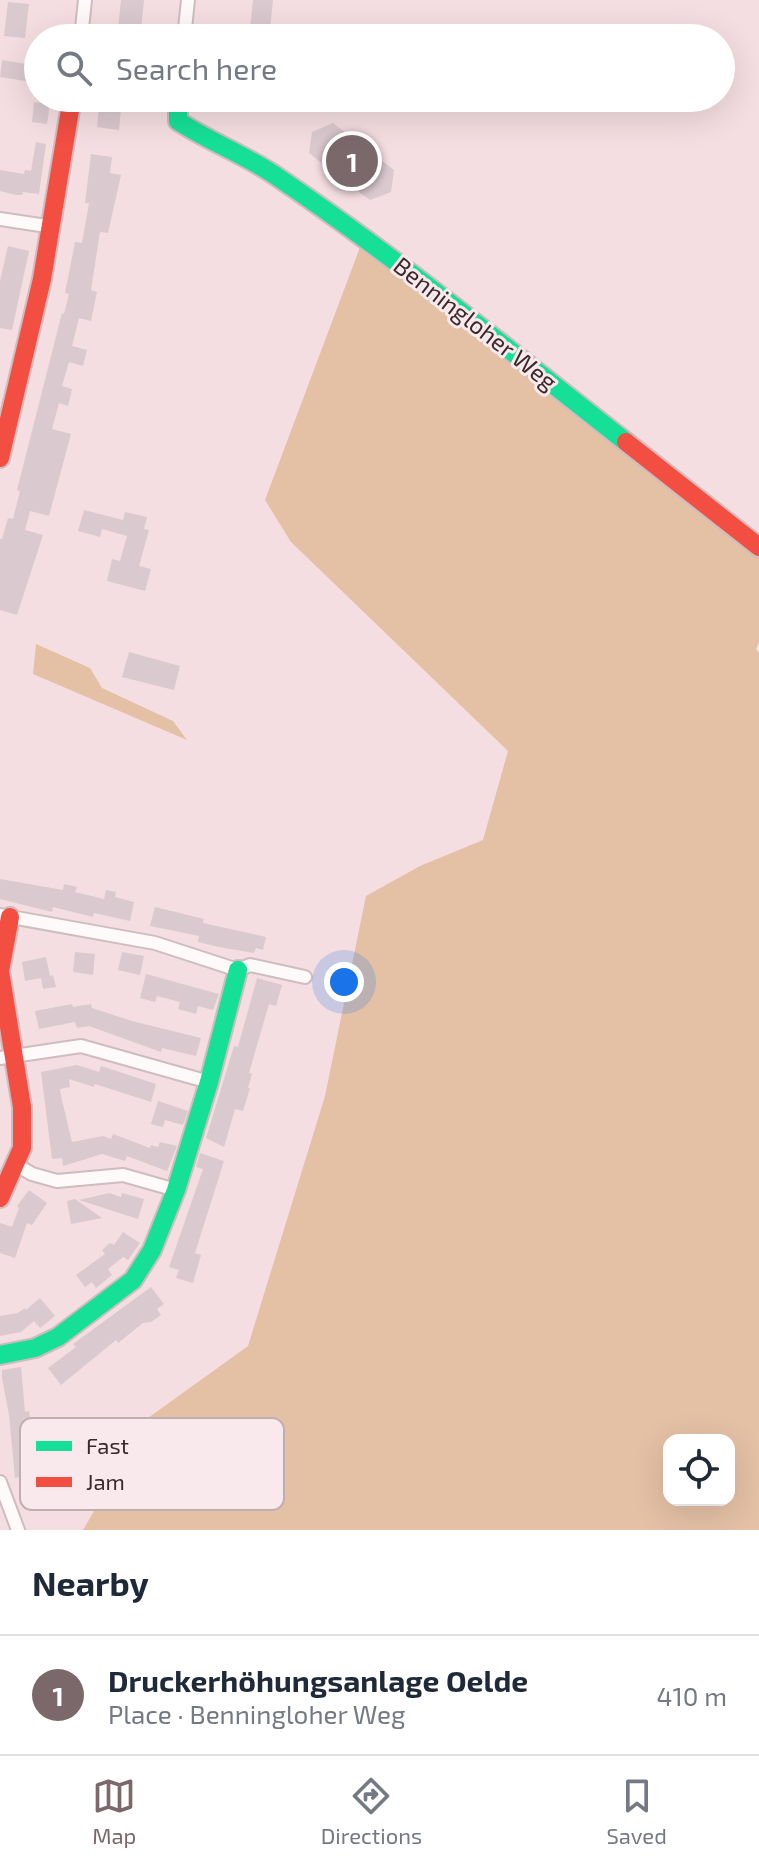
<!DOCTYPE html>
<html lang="en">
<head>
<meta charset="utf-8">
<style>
	:root { --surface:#fff; --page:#f2f2f3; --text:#1f2937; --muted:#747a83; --line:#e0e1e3; --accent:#7b686b }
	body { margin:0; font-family:"Exo 2",sans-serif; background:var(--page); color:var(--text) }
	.controls { position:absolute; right:24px; bottom:24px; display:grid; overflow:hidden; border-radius:16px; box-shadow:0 8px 32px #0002 }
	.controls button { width:72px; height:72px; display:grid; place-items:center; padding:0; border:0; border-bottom:2px solid var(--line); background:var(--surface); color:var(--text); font:40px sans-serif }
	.you { position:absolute; left:344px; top:982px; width:28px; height:28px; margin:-20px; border:6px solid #fff; border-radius:50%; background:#1a73e8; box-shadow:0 0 0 12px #1a73e833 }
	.badge { display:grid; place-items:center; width:52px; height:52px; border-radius:50%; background:var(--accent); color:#fff; font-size:26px; font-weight:700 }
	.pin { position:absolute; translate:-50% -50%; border:4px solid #fff; box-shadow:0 2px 8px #0006 }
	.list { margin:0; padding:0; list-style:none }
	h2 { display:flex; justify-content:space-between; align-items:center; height:104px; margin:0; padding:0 32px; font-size:34px }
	h2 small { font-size:26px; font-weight:400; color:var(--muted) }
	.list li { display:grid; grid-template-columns:52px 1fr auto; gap:24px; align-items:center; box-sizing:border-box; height:120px; padding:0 32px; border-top:2px solid var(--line) }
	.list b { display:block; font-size:30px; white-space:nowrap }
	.list p { margin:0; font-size:26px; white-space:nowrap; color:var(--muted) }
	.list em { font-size:26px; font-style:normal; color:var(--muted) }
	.icon { flex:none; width:44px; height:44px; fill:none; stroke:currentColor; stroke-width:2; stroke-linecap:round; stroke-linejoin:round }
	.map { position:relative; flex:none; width:759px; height:1530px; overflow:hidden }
	.search { position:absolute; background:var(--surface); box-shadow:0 8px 32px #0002; left:24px; right:24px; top:24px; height:88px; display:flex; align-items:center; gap:20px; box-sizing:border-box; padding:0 28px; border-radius:44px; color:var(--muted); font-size:30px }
	.sheet { height:224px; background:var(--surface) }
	nav { display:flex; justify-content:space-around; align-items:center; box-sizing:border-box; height:112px; border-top:2px solid var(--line); background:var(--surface); font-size:22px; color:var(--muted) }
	nav a { display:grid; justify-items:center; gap:4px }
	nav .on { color:var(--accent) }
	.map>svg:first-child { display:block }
</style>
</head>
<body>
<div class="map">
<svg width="759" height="1530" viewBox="0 0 759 1530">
	<rect width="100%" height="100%" fill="#f5dee1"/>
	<g fill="#e4c0a5" fill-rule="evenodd">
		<path d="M362,242L759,556V642L756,649L759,653V1530H83L148,1418L248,1346L325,1096L366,896L420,866L483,840L508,751L291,542L265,500ZM669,1440H729V1500H669Z"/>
		<polygon points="36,644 90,668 102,688 173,721 187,740 33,674"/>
	</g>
	<g fill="#dac9cf">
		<polygon points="121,0 144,0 140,38 117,38"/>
		<polygon points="253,0 273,0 269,38 249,38"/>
		<polygon points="8,2 29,4 25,38 4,36"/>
		<polygon points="2,60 38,66 38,83 0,77"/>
		<polygon points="100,98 122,98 119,130 97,127"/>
		<polygon points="34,102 50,104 47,124 32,122"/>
		<polygon points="333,123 394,170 391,192 370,200 352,187 353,181 332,165 327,167 309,153 312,132"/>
		<polygon points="36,142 46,144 39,194 23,192 22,195 16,195 0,191 0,170 24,174 25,170 31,171"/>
		<polygon points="91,154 112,157 110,173 121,175 108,233 100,232 91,290 97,292 91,321 79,318 72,346 87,350 83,366 69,362 62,386 72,389 68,406 59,403 52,429 71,434 49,516 30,511 25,530 43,535 17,615 0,610 0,539 2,539 8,518 13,519 20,491 17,490 62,313 64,314 69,294 65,293 75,242 82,243 89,203 85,203"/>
		<polygon points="8,246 29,251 12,330 0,328 0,281"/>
		<polygon points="84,510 123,520 125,512 147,517 144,529 149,530 139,566 151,569 145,591 107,581 112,559 120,561 127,536 102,529 100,537 78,531"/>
		<polygon points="129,652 180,666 174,690 122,677"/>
		<polygon points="0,879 63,890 64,884 77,887 75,892 104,899 106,890 116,892 115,897 134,902 130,921 94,913 93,917 53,907 52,912 0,899"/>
		<polygon points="155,907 204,919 203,923 266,937 263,950 256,948 254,953 219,947 198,942 199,936 150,926"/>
		<polygon points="75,952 95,954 93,975 73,972"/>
		<polygon points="122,952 144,956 140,975 118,970"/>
		<polygon points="46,957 50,976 53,975 56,987 43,989 41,978 25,981 22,962"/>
		<polygon points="146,974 219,994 213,1010 198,1006 196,1014 178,1009 180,1002 157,996 155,1002 140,998"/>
		<polygon points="257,978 282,985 276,1006 269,1004 249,1073 252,1074 248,1088 250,1088 243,1111 235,1109 224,1147 206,1138 234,1046 238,1047"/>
		<polygon points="72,1004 73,1007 91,1004 92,1008 132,1021 201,1038 196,1056 162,1048 161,1052 89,1026 77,1028 75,1022 39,1029 35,1011"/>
		<polygon points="77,1065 99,1072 101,1066 156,1084 151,1102 95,1084 94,1087 69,1079 70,1087 60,1089 61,1096 72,1142 103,1136 111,1139 113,1134 150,1148 151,1145 158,1147 160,1142 177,1146 167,1171 127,1156 125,1161 102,1154 63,1166 62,1158 52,1159 41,1072"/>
		<polygon points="158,1101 188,1111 183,1125 165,1120 163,1127 151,1124"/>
		<polygon points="200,1153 224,1161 195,1253 201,1255 193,1283 176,1278 179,1270 169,1267 203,1169 196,1167"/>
		<polygon points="29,1190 47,1203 32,1225 27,1223 15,1258 0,1253 0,1223 12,1227 19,1208 17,1206"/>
		<polygon points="109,1193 121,1197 122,1193 144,1199 138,1219 79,1200"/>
		<polygon points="75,1199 102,1218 71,1224 67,1201"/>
		<polygon points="123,1232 140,1243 128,1260 123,1257 108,1269 112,1275 96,1288 92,1282 85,1287 76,1275 105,1254 102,1250 110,1243 114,1245"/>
		<polygon points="151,1287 164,1304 157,1309 161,1315 151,1322 143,1323 118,1343 116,1340 61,1385 48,1368 76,1347 73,1344"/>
		<polygon points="40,1298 55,1316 40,1328 34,1321 21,1332 0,1336 0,1316 18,1313 25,1308 26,1310"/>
		<polygon points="21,1367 25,1412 29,1411 33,1435 28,1436 34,1474 43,1472 45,1483 28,1487 26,1476 15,1478 9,1415 2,1378 2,1370"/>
	</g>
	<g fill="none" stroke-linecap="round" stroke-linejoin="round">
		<defs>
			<g id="street">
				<polyline points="81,38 85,0"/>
				<polyline points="184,38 188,0"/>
				<polyline points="0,219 53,227"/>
				<polyline points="0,915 155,943 238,970 250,965 305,977"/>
				<polyline points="0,1058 81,1046 209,1082"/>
				<polyline points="15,1164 32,1174 57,1181 123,1175 176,1190"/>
				<polyline points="0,1482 18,1530"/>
			</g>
			<g id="fast">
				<path d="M178,98V121C208,141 243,154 273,174C396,257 510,351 626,442"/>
				<polyline points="0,1355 35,1348 58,1337 133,1280 152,1250 176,1190 209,1082 238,970"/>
			</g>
			<g id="jam">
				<polyline points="626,442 759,547"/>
				<polyline points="0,458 42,279 72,98"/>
				<polyline points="0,1198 22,1148 22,1107 0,971 10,917"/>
			</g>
		</defs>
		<use href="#street" stroke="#cebcbf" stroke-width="16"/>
		<use href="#fast" stroke="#cebcbf" stroke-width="22"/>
		<use href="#jam" stroke="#cebcbf" stroke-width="22"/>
		<use href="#street" stroke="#fefafa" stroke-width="12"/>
		<use href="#fast" stroke="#16e098" stroke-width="18"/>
		<use href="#jam" stroke="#f24e42" stroke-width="18"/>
	</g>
	<g text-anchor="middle" stroke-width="6" stroke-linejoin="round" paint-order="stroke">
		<g font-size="24" fill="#39292c" stroke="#fae9ec">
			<text transform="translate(475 324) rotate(38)" y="8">Benningloher Weg</text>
		</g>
	</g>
	<rect x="20" y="1418" width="264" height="92" rx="12" fill="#fae9ec" stroke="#c0afb2" stroke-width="2"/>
	<rect x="36" y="1441" width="36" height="10" fill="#16e098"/>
	<rect x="36" y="1477" width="36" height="10" fill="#f24e42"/>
	<g font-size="22" fill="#39292c">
		<text x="86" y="1454">Fast</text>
		<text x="86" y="1490">Jam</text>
	</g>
</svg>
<div class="controls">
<button><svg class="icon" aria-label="locate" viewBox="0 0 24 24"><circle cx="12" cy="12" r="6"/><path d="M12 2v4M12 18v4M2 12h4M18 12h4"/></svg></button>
</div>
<div class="you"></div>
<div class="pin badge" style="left:352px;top:161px">1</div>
<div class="search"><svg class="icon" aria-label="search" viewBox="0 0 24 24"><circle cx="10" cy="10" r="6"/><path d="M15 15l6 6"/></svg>Search here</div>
</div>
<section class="sheet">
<h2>Nearby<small></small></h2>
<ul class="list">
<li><span class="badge">1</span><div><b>Druckerhöhungsanlage Oelde</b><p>Place · Benningloher Weg</p></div><em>410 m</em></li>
</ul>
</section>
<nav>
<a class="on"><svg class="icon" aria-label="map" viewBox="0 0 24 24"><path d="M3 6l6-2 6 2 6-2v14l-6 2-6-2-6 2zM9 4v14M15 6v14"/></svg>Map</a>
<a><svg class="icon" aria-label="directions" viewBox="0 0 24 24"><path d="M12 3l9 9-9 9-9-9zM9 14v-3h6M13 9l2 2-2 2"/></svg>Directions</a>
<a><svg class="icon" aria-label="saved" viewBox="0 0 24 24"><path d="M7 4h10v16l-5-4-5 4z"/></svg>Saved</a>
</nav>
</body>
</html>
